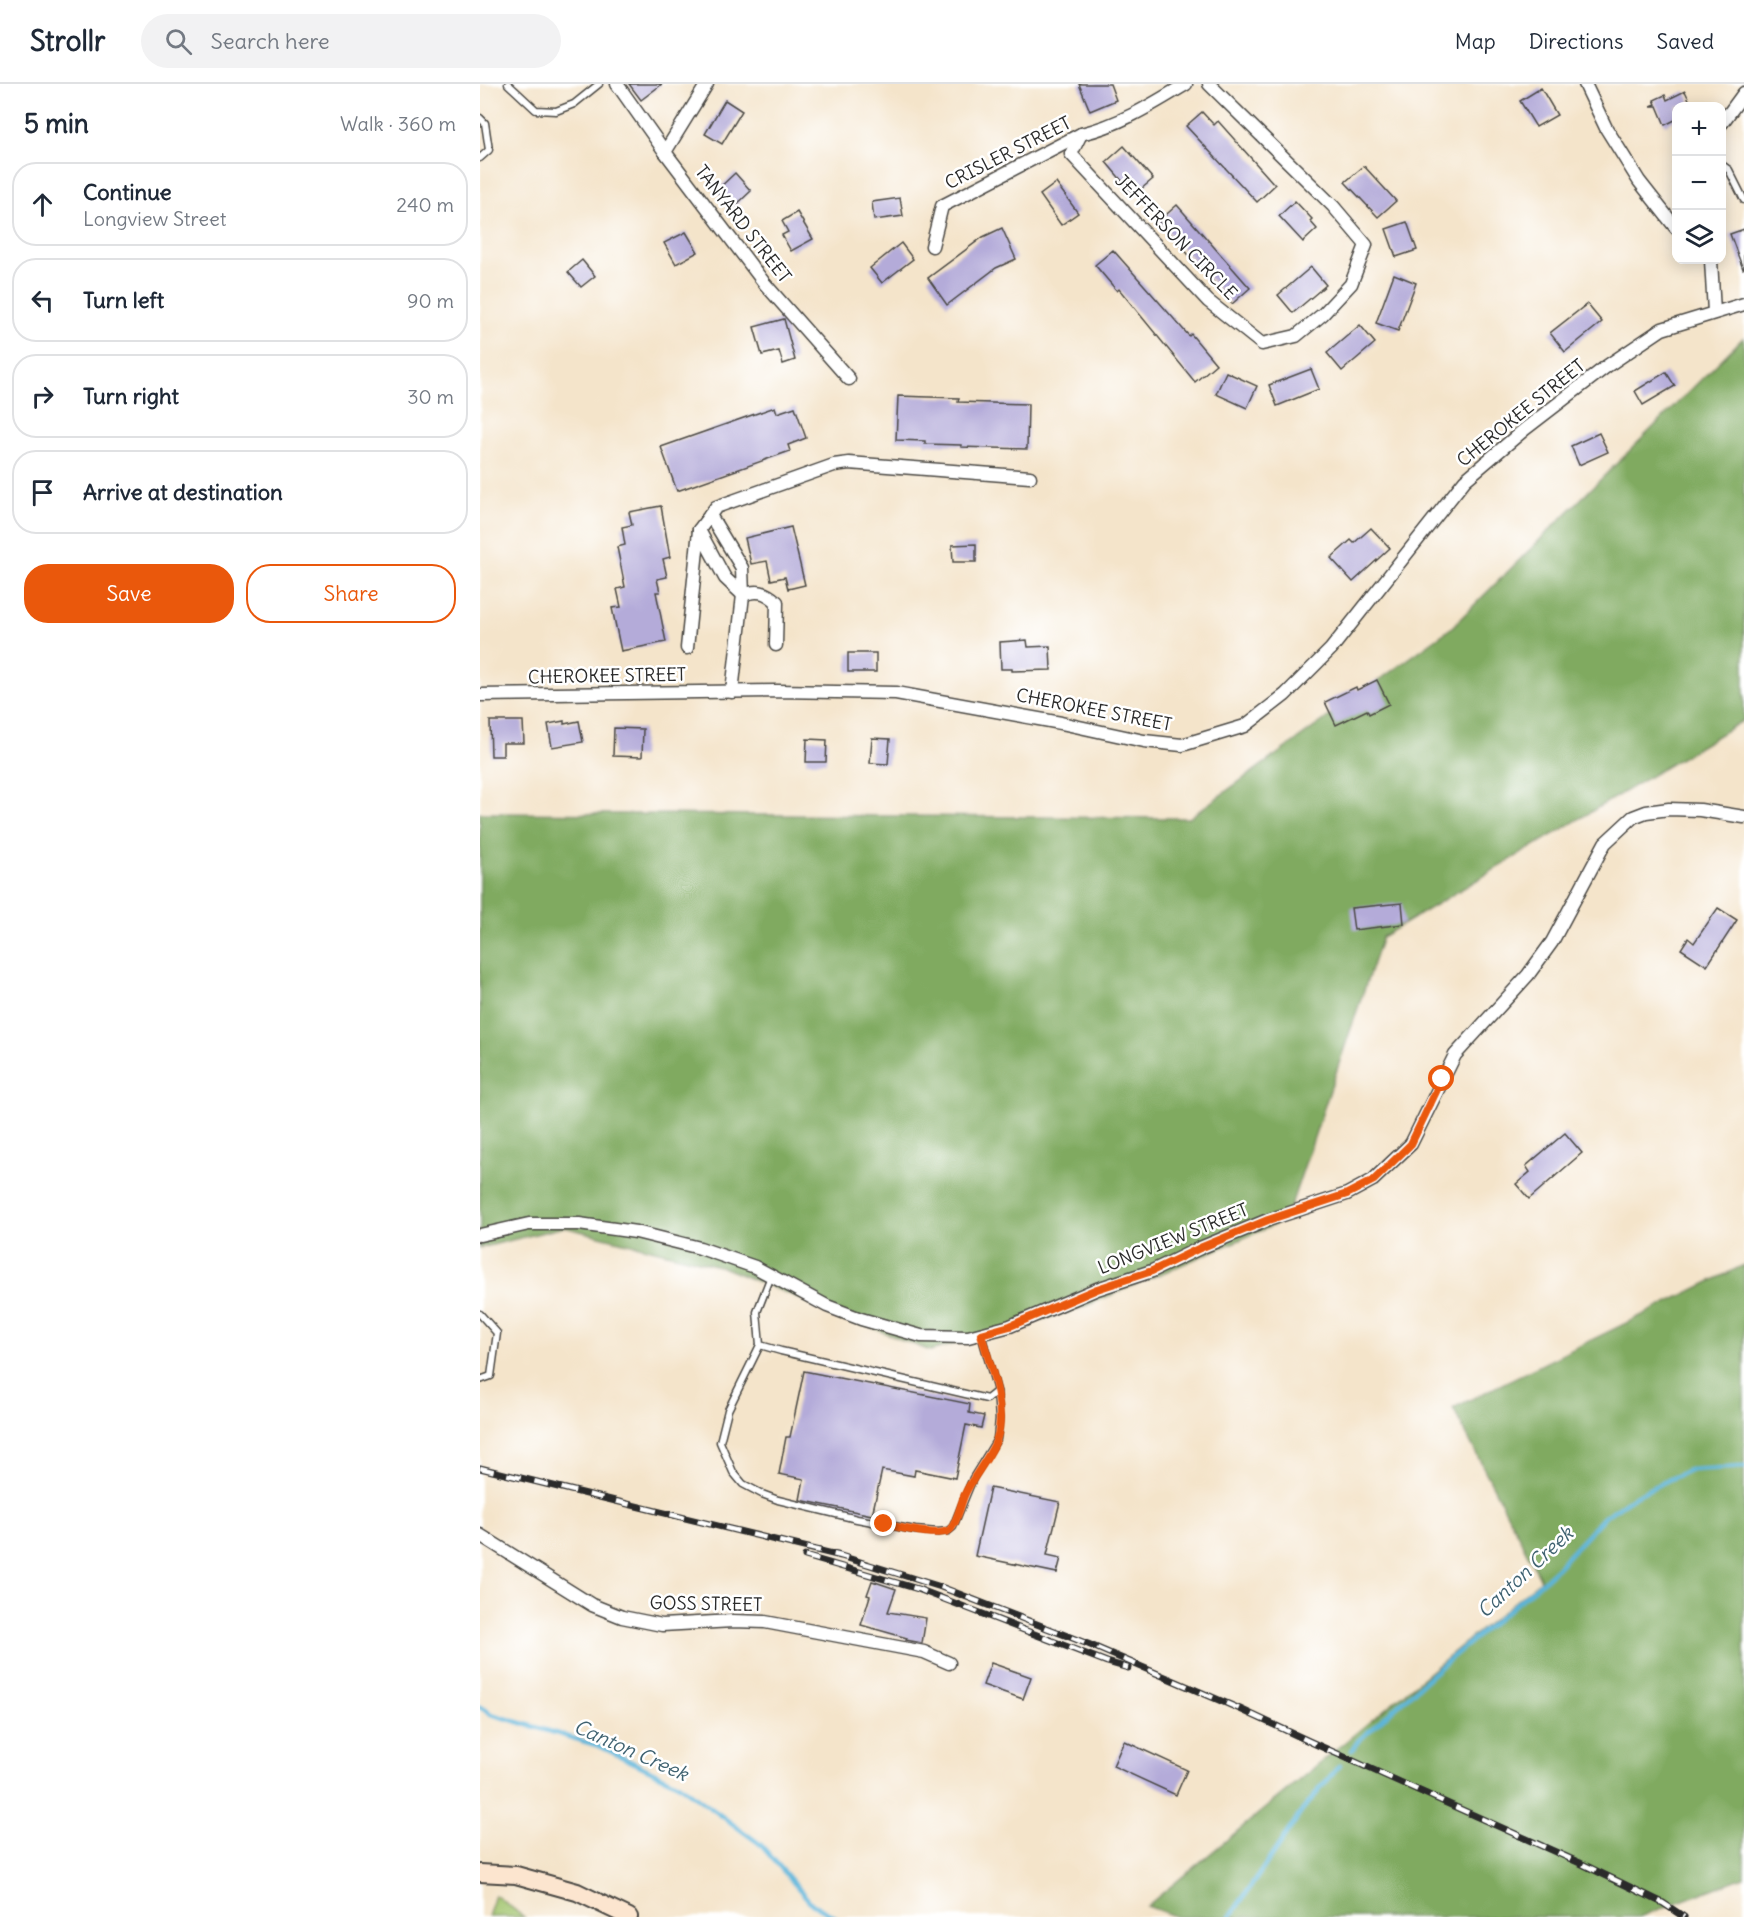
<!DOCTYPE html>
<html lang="en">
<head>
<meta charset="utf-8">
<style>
	:root { --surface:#fff; --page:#f2f2f3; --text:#1f2937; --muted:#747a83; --line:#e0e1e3; --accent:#ea580c }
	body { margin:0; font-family:Delius,sans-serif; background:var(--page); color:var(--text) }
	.controls { position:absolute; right:18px; top:18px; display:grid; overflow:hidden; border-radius:12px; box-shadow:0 3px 15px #0003 }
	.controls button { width:54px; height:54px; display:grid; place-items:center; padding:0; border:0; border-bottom:2px solid var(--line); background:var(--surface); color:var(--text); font:30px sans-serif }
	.stop { position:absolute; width:18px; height:18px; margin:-14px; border:4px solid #ea580c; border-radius:50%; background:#fff }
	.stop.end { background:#ea580c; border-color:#fff; box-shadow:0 2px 6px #0008 }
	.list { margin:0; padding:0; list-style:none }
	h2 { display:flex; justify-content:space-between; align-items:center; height:78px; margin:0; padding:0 24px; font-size:26px }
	h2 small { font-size:20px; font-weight:400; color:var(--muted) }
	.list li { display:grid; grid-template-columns:39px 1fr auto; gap:18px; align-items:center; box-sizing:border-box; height:84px; margin:0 12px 12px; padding:0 12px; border:2px solid var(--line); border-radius:24px }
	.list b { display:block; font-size:22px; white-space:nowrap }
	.list p { margin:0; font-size:20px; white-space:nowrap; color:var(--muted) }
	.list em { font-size:20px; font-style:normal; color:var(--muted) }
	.actions { display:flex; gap:12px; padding:18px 24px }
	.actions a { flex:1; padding:14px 0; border:2px solid var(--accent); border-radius:24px; text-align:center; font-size:21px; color:var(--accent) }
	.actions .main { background:var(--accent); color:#fff }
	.icon { flex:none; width:33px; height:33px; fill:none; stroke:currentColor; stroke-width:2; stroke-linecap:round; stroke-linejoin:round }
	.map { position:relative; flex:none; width:1264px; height:1833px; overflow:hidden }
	header { display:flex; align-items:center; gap:36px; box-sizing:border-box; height:84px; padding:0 30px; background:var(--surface); border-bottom:2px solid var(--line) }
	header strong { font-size:28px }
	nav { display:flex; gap:33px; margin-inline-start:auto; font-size:21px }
	.search { width:420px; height:54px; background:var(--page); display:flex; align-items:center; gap:15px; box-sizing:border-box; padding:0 21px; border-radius:33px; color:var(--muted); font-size:22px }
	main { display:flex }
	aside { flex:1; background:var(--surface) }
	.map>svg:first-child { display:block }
</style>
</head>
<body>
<header>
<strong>Strollr</strong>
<div class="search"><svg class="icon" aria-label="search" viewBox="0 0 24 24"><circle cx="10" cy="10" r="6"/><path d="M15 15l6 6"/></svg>Search here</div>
<nav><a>Map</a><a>Directions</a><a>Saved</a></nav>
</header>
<main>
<aside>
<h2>5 min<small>Walk · 360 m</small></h2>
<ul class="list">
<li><svg class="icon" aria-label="ahead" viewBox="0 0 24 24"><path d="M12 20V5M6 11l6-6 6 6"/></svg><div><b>Continue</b><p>Longview Street</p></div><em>240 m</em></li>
<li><svg class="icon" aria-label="left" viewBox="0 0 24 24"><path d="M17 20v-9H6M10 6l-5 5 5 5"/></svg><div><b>Turn left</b></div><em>90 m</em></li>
<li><svg class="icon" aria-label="right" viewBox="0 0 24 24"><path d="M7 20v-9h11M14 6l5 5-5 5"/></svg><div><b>Turn right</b></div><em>30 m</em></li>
<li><svg class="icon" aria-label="arrive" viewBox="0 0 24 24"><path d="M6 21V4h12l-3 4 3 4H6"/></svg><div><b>Arrive at destination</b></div></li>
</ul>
<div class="actions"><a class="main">Save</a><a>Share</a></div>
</aside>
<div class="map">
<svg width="1264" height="1833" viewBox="0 0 1264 1833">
	<rect width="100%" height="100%" fill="#fff"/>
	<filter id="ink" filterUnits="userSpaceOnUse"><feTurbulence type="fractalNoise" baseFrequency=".0167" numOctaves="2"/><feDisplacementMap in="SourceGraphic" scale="12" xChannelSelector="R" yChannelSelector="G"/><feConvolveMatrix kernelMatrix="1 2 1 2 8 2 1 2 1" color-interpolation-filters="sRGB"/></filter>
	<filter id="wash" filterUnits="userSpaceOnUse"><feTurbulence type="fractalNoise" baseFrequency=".008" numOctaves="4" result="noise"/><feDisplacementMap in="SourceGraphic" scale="24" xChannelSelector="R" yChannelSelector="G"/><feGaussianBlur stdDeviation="1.35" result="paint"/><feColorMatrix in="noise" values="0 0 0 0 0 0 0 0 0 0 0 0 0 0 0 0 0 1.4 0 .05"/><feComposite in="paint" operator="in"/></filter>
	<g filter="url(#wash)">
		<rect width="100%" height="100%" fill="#f4e4ca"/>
		<polygon fill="#a1c46d" stroke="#66784c" stroke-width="1.5" points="15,1811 44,1833 8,1833"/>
		<g fill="#80aa60" stroke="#566a46" stroke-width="1.5">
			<polygon points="1264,253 1264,636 902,853 806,1136 596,1226 450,1267 242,1183 84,1143 0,1164 0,729 709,734 971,544"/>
			<polygon points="1264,1181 1264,1793 1159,1833 697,1833 667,1822 1061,1496 973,1324"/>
		</g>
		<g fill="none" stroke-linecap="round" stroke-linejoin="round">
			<g stroke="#5cb5da" stroke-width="4.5">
				<polyline points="0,1623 11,1630 119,1662 198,1700 280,1760 332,1820 355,1833"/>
				<polyline points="872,1666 878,1657 958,1585 1070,1491 1124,1433 1155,1412 1209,1386 1264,1383"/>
				<polyline points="750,1833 822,1727 859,1682"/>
			</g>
		</g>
		<g id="blocks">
			<g fill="#b4abd9">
				<polygon points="149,0 182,0 161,16"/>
				<polygon points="599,0 630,0 636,16 610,27"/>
				<polygon points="1061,4 1077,31 1056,43 1040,17"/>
				<polygon points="1205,7 1212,22 1197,22 1197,35 1185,41 1177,22 1171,22 1176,20 1174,16 1185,11 1187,16"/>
				<polygon points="245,16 262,27 242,60 225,50"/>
				<polygon points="722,28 734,41 738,37 795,101 777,118 706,42"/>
				<polygon points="644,62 673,95 654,111 626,78"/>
				<polygon points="884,82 916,117 898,133 865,98"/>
				<polygon points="255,89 271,107 253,124 236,107"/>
				<polygon points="576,99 598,129 581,141 560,111"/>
				<polygon points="420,114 423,132 394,136 392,118"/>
				<polygon points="815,117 832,135 830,137 837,145 823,158 799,132"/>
				<polygon points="697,121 770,204 752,220 679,137"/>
				<polygon points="317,128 333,155 311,167 302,151 308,148 302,137"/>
				<polygon points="927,138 937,166 916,173 906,145"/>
				<polygon points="522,144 536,175 516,184 467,221 448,194 503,153"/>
				<polygon points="1264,145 1264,184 1263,185 1250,150"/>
				<polygon points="206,148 218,168 196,180 184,159"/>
				<polygon points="421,159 433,175 402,199 390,184"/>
				<polygon points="633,166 709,252 711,250 736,280 715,298 639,205 637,207 615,181"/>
				<polygon points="102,176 115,192 101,203 88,188"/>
				<polygon points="831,183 846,201 813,229 798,211"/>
				<polygon points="914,190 936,199 918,247 896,239"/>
				<polygon points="1107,220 1122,238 1085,268 1070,249"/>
				<polygon points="304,235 315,276 303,280 299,267 282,271 274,243"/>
				<polygon points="880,241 895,259 862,287 847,269"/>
				<polygon points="831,285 839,305 797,322 789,301"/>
				<polygon points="746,288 777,302 767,324 736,310"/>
				<polygon points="1186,288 1195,302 1163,321 1155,307"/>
				<polygon points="418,312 479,314 478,318 548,320 547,365 481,363 481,361 445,360 445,357 416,356"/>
				<polygon points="295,323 297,329 315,323 326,354 308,361 310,367 197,407 181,363"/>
				<polygon points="1119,349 1128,368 1099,381 1091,362"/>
				<polygon points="181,422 190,473 183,475 187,493 177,495 180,508 176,508 186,558 141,567 132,524 141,523 137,505 145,503 137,463 145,461 142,443 152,441 149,428"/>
				<polygon points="311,443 325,501 308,505 305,493 291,496 287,477 271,480 265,454"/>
				<polygon points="891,444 910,464 873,498 851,474 871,456 874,459"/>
				<polygon points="496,460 496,478 473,478 472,461"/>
				<polygon points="547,556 548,563 570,562 571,586 532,587 532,585 521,585 520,558"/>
				<rect x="368" y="569" width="28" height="19"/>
				<polygon points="897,596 909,620 889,630 887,626 856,641 845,618 876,603 877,606"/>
				<polygon points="10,637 43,637 44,659 23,659 23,672 11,672"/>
				<polygon points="84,637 84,640 99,637 103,658 72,663 68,640"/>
				<polygon points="134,644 163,645 162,673 133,672"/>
				<polygon points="392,654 410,655 408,680 390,679"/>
				<polygon points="327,655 347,656 346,678 326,678"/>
				<polygon points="922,819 924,840 874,846 871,824"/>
				<polygon points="1238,824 1257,836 1227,882 1201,865 1208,854 1214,859"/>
				<polygon points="1085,1049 1102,1069 1049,1115 1036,1100 1050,1088 1046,1082"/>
				<polygon points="324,1287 490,1320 489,1329 504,1332 501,1344 486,1341 475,1394 435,1386 434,1392 402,1386 392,1431 320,1416 324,1395 299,1390 306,1353 310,1353"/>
				<polygon points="510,1404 580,1418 567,1471 581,1474 577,1489 495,1472"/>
				<polygon points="392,1497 416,1505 408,1528 446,1534 442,1559 426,1556 427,1554 381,1541 390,1512 387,1511"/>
				<polygon points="511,1579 551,1593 543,1615 503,1601"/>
				<polygon points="644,1657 707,1686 696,1711 633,1682"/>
			</g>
		</g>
	</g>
	<g filter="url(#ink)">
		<use href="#blocks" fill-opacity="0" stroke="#494743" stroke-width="1.5"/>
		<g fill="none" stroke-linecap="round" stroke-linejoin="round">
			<defs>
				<g id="lane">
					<polyline points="28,0 56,26 76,27 94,20 119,0"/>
					<polyline points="0,34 5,39 9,66 0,74"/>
					<polyline points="1242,81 1249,86 1264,116"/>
					<polyline points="291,1192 277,1228 280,1261 301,1267 507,1315 517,1307 501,1250"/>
					<polyline points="0,1230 17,1249 11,1292 0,1296"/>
					<polyline points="280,1261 248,1326 240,1358 253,1388 263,1400 282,1410 298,1416 377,1435 435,1446 458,1448 468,1447 473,1443 493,1394 517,1355 519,1335 517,1307"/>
				</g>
				<g id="street">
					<polyline points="137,0 185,68 285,200 369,295"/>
					<polyline points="1105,0 1126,44 1159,97 1196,144"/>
					<polyline points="1242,39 1264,9"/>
					<polyline points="601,50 591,70 728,217 782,260 816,252 843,230 871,200 886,161 853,122 729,0"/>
					<polyline points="185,68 227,0"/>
					<path d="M452,162L462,122L601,50C640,41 673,20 706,0"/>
					<polyline points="1231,176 1234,228"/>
					<polyline points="230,431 262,484 263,511 252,608"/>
					<polyline points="219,446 236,423 354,381 369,379 550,393"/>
					<polyline points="219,446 245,494 263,511"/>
					<path d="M263,511C277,505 286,508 297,518L296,561"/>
					<polyline points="207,564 219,446"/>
					<polyline points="0,611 297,607 416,609 581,639 664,657 702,661 765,642 805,611 851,565 985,396 1045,345 1127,282 1182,245 1264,220"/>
					<polyline points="0,1151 49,1140 99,1140 156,1148 220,1164 275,1183 347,1222 381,1235 441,1252 488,1253 530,1242 617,1205 672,1187 720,1164 788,1136 867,1110 893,1096 931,1060 975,971 1048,891 1072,858 1125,759 1153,733 1166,728 1189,725 1220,726 1264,733"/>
					<polyline points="0,1451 112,1521 142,1533 182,1541 253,1537 285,1538 444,1568 469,1579"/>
				</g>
				<polyline id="secondary" points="0,1789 36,1791 97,1808 149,1833"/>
			</defs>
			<use href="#lane" stroke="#494743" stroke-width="9"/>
			<use href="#street" stroke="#494743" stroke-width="15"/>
			<use href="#secondary" stroke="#494743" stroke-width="20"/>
			<use href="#lane" stroke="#fff" stroke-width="6"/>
			<use href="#street" stroke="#fff" stroke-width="12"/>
			<use href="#secondary" stroke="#fce5cf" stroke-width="16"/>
			<defs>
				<g id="rail">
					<polyline points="0,1384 361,1472 461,1503 608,1560 760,1625 831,1658 1100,1779 1183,1819 1204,1833"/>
					<polyline points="325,1472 438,1505 627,1578 648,1584"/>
				</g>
			</defs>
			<use href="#rail" stroke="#2b2b2b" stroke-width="7"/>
			<use href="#rail" stroke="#fff" stroke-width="4.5" stroke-dasharray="14" stroke-linecap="butt"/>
		</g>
	</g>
	<g fill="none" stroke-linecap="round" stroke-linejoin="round" filter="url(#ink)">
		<path stroke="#ea580c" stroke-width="8" d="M404,1440C420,1443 453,1453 468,1447C476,1444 481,1418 485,1410C493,1392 512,1371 517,1354C527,1323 510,1281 501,1250L530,1242L617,1205L672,1187L720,1164L788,1136L867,1110L894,1096L931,1060L962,995"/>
	</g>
	<g text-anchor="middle" stroke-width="5" stroke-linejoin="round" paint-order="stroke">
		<g font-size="18" fill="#2b2b2b" stroke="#fff">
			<text transform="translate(528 69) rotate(-27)" y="6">CRISLER STREET</text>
			<text transform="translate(263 140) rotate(52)" y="6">TANYARD STREET</text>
			<text transform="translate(696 153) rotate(46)" y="6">JEFFERSON CIRCLE</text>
			<text transform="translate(1041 329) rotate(-39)" y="6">CHEROKEE STREET</text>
			<text transform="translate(127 592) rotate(-1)" y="6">CHEROKEE STREET</text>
			<text transform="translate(614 626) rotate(11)" y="6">CHEROKEE STREET</text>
			<text transform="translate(693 1155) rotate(-22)" y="6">LONGVIEW STREET</text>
			<text transform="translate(226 1520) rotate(1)" y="6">GOSS STREET</text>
		</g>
		<g font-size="20" font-style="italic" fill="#3f6271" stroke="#fff">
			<text transform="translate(1045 1488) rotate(-43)" y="7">Canton Creek</text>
			<text transform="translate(151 1666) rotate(24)" y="7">Canton Creek</text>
		</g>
	</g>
</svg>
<div class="controls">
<button>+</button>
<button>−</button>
<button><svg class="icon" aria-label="layers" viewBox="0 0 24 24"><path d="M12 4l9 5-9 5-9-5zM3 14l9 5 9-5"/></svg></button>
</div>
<div class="stop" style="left:962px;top:995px"></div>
<div class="stop end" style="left:404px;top:1440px"></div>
</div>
</main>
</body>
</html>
